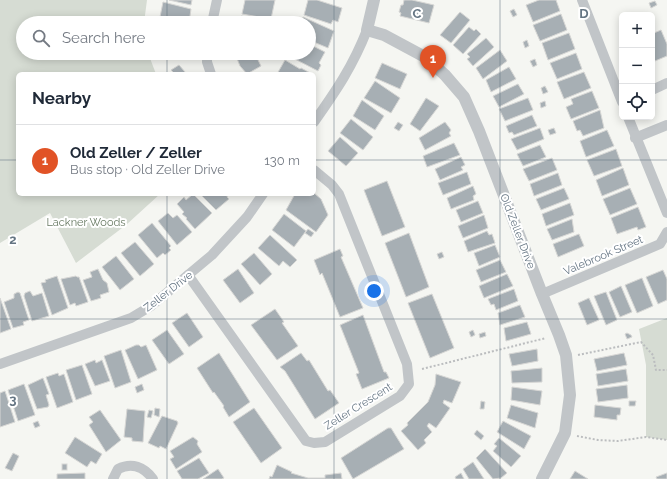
<!DOCTYPE html>
<html lang="en">
<head>
<meta charset="utf-8">
<style>
	:root { --surface:#fff; --page:#f2f2f3; --text:#1f2937; --muted:#747a83; --line:#e0e1e3; --accent:#e15326 }
	body { margin:0; font-family:Raleway,sans-serif; background:var(--page); color:var(--text) }
	.controls { position:absolute; right:12px; top:12px; display:grid; overflow:hidden; border-radius:6px; box-shadow:0 2px 10px #0003 }
	.controls button { width:36px; height:36px; display:grid; place-items:center; padding:0; border:0; border-bottom:1px solid var(--line); background:var(--surface); color:var(--text); font:20px sans-serif }
	.you { position:absolute; left:374px; top:291px; width:14px; height:14px; margin:-10px; border:3px solid #fff; border-radius:50%; background:#1a73e8; box-shadow:0 0 0 6px #1a73e833 }
	.badge { display:grid; place-items:center; width:26px; height:26px; border-radius:50%; background:var(--accent); color:#fff; font-size:13px; font-weight:700 }
	.pin { position:absolute; translate:-50% -33px; filter:drop-shadow(0 1px 2px #0008) }
	.pin::after { content:''; position:absolute; top:21px; width:14px; height:12px; background:inherit; clip-path:polygon(0 0,100% 0,50% 100%) }
	.list { margin:0; padding:0; list-style:none }
	h2 { display:flex; justify-content:space-between; align-items:center; height:52px; margin:0; padding:0 16px; font-size:17px }
	h2 small { font-size:13px; font-weight:400; color:var(--muted) }
	.list li { display:grid; grid-template-columns:26px 1fr auto; gap:12px; align-items:center; box-sizing:border-box; height:72px; padding:0 16px; border-top:1px solid var(--line) }
	.list b { display:block; font-size:15px; white-space:nowrap }
	.list p { margin:0; font-size:13px; white-space:nowrap; color:var(--muted) }
	.list em { font-size:13px; font-style:normal; color:var(--muted) }
	.icon { flex:none; width:22px; height:22px; fill:none; stroke:currentColor; stroke-width:2; stroke-linecap:round; stroke-linejoin:round }
	.map { position:relative; flex:none; width:667px; height:479px; overflow:hidden }
	.search { position:absolute; background:var(--surface); box-shadow:0 2px 10px #0003; left:16px; top:16px; width:300px; height:44px; display:flex; align-items:center; gap:10px; box-sizing:border-box; padding:0 14px; border-radius:22px; color:var(--muted); font-size:15px }
	.panel { position:absolute; background:var(--surface); box-shadow:0 2px 10px #0003; left:16px; top:72px; width:300px; height:124px; border-radius:6px }
	.map>svg:first-child { display:block }
</style>
</head>
<body>
<div class="map">
<svg width="667" height="479" viewBox="0 0 667 479">
	<rect width="100%" height="100%" fill="#f5f6f2"/>
	<g fill="#d6dcd3">
		<polygon points="0,0 147,0 144,23 23,23 23,53 148,53 156,74 18,74 18,194 160,194 126,225 76,263 50,213 0,243"/>
		<polygon points="667,318 667,440 646,437 646,365 639,329"/>
	</g>
	<g fill="#a7afb4" stroke="#d7d7d5">
		<polygon points="169,0 192,0 191,5"/>
		<polygon points="245,0 275,0 271,19 242,14"/>
		<polygon points="308,0 317,0 342,8 338,22 333,20 331,24 304,15"/>
		<polygon points="404,0 412,0 434,5 429,23 400,16 401,13 399,12 401,5 403,5"/>
		<polygon points="539,0 556,0 560,11 533,22 526,5"/>
		<polygon points="655,1 657,5 651,8 649,3"/>
		<polygon points="163,2 191,9 189,23 159,22"/>
		<polygon points="514,9 517,15 513,17 510,11"/>
		<polygon points="460,12 470,20 451,43 440,35"/>
		<polygon points="561,14 567,30 540,41 533,25"/>
		<polygon points="241,16 269,22 269,23 239,23"/>
		<polygon points="303,17 334,31 328,48 309,40 309,23 300,23"/>
		<polygon points="469,27 474,31 476,29 481,34 463,54 453,45"/>
		<polygon points="653,30 654,33 661,30 667,44 667,56 655,61 652,54"/>
		<polygon points="569,33 575,49 548,60 542,43"/>
		<polygon points="486,38 494,47 473,66 467,59 470,57 467,54"/>
		<polygon points="527,40 529,46 525,48 523,42"/>
		<polygon points="313,46 325,52 319,63 321,65 318,71 289,56 290,53 309,53 309,47 312,48"/>
		<polygon points="500,50 507,61 483,79 476,68"/>
		<polygon points="237,53 258,53 261,58 258,60 261,66 247,74 240,66 236,56 238,55"/>
		<polygon points="576,53 582,69 557,79 550,63"/>
		<polygon points="535,59 537,65 533,67 530,61"/>
		<polygon points="285,60 300,69 301,68 312,74 277,74"/>
		<polygon points="382,63 407,74 400,89 375,78"/>
		<polygon points="179,65 185,72 184,74 171,74 173,72 171,70"/>
		<polygon points="509,67 516,79 491,92 486,80"/>
		<polygon points="584,72 591,88 564,99 557,82"/>
		<polygon points="375,81 400,98 391,113 364,98"/>
		<polygon points="518,84 524,94 499,107 493,96"/>
		<polygon points="545,86 548,92 543,94 541,88"/>
		<polygon points="592,91 599,108 571,119 566,107 573,104 571,99"/>
		<polygon points="426,98 439,106 420,131 410,124"/>
		<polygon points="528,98 533,110 505,121 499,109"/>
		<polygon points="362,100 384,116 375,130 353,116"/>
		<polygon points="545,101 546,106 541,108 540,103"/>
		<polygon points="600,110 604,128 583,136 580,130 577,131 573,121"/>
		<polygon points="532,115 537,126 514,135 512,132 509,133 506,126"/>
		<polygon points="351,119 373,137 363,150 340,133"/>
		<polygon points="398,122 403,125 399,131 394,128"/>
		<polygon points="445,122 451,130 449,133 451,136 425,150 419,138"/>
		<polygon points="540,128 544,139 517,150 511,139"/>
		<polygon points="554,128 556,133 550,135 548,130"/>
		<polygon points="607,130 614,146 586,157 580,141"/>
		<polygon points="340,137 358,153 346,166 328,151"/>
		<polygon points="454,143 460,155 427,167 423,156"/>
		<polygon points="540,145 546,157 523,166 517,154"/>
		<polygon points="616,149 622,166 594,176 587,160"/>
		<polygon points="461,157 465,165 461,167 463,170 440,180 435,169"/>
		<polygon points="552,158 557,170 529,181 523,169"/>
		<polygon points="623,168 629,185 602,196 596,180"/>
		<polygon points="467,172 471,184 443,195 438,183"/>
		<polygon points="558,173 562,185 534,196 530,184"/>
		<polygon points="387,181 405,227 382,236 364,190"/>
		<polygon points="473,186 476,194 473,196 474,200 451,209 447,198"/>
		<polygon points="564,188 569,199 541,210 536,199"/>
		<polygon points="630,188 637,204 610,215 603,199"/>
		<polygon points="314,193 321,199 328,215 316,232 286,210 295,194"/>
		<polygon points="193,194 212,213 195,229 186,219 187,218 182,214 184,212 177,204 184,197 186,200"/>
		<polygon points="200,194 228,194 227,197 229,199 216,210"/>
		<polygon points="478,201 483,213 461,222 456,210"/>
		<polygon points="570,203 574,215 546,226 542,214"/>
		<polygon points="638,207 646,227 638,230 637,227 617,234 611,218"/>
		<polygon points="168,213 173,218 177,215 192,232 177,245 158,221"/>
		<polygon points="284,214 306,231 294,247 272,230"/>
		<polygon points="484,215 488,228 463,238 458,226"/>
		<polygon points="572,219 574,232 552,240 547,229"/>
		<polygon points="152,223 171,246 169,248 171,250 165,255 163,253 157,258 138,235"/>
		<polygon points="308,229 314,233 311,237 305,233"/>
		<polygon points="487,231 489,235 492,234 495,243 468,252 464,241"/>
		<polygon points="409,233 429,287 406,297 385,243"/>
		<polygon points="579,234 584,246 558,257 553,244"/>
		<polygon points="270,235 297,260 290,267 283,261 279,266 258,248"/>
		<polygon points="135,242 154,264 140,276 121,253"/>
		<polygon points="495,245 500,257 479,266 474,253"/>
		<polygon points="340,249 343,256 341,257 363,308 340,317 322,273 320,275 314,260"/>
		<polygon points="442,252 444,257 439,259 437,254"/>
		<polygon points="254,253 272,274 260,285 241,264"/>
		<polygon points="116,256 134,279 120,290 102,267"/>
		<polygon points="500,260 506,272 481,282 476,270"/>
		<polygon points="98,269 103,280 107,283 109,292 100,295 101,298 91,301 83,280 92,277 90,272"/>
		<polygon points="238,269 254,293 240,303 223,280"/>
		<polygon points="663,270 667,279 667,300 658,304 646,277"/>
		<polygon points="507,274 513,286 484,298 479,286"/>
		<polygon points="57,276 68,308 52,315 41,283 46,282 45,280"/>
		<polygon points="76,276 77,277 79,277 88,302 76,306 75,303 70,305 61,279"/>
		<polygon points="642,278 653,306 637,313 625,285"/>
		<polygon points="621,286 632,312 620,317 609,292"/>
		<polygon points="514,289 518,301 496,310 494,304 491,305 488,299"/>
		<polygon points="30,291 33,296 42,293 49,316 32,321 24,296 25,293"/>
		<polygon points="18,292 20,293 29,320 23,322 24,325 13,328 4,302 14,298 14,294"/>
		<polygon points="606,292 617,320 606,325 594,296"/>
		<polygon points="432,294 454,348 430,358 408,303"/>
		<polygon points="0,298 11,329 0,333"/>
		<polygon points="589,298 599,320 587,325 578,303"/>
		<polygon points="520,305 525,317 500,325 498,313"/>
		<polygon points="275,309 284,322 282,323 298,346 277,360 251,325"/>
		<polygon points="187,313 203,337 189,347 172,323"/>
		<polygon points="363,315 384,372 386,372 389,378 362,389 356,374 359,373 340,325"/>
		<polygon points="527,322 531,334 506,341 504,328"/>
		<polygon points="167,330 184,354 169,364 152,340"/>
		<polygon points="473,330 475,335 471,337 469,332"/>
		<polygon points="485,332 486,336 480,338 479,334"/>
		<polygon points="627,333 631,335 632,337 627,339 625,334"/>
		<polygon points="136,345 139,345 141,347 146,345 157,370 138,379 125,350"/>
		<polygon points="537,349 538,361 512,366 509,354"/>
		<polygon points="121,350 131,382 115,388 104,356"/>
		<polygon points="219,353 250,402 229,417 223,407 224,406 214,392 213,393 197,368"/>
		<polygon points="301,353 307,361 309,360 328,391 330,390 339,403 315,419 285,371 280,367"/>
		<polygon points="624,353 627,365 597,371 594,359"/>
		<polygon points="95,360 96,363 102,360 110,381 95,386 85,364"/>
		<polygon points="82,365 92,394 76,400 66,370"/>
		<polygon points="542,368 542,382 512,383 511,371"/>
		<polygon points="626,369 628,381 598,386 596,374"/>
		<polygon points="58,373 59,376 64,374 73,402 57,408 46,377"/>
		<polygon points="436,374 461,382 452,403 444,400 443,403 450,408 436,428 429,423 427,426 432,432 424,440 426,443 418,450 401,431 408,425 407,423 428,402 435,385"/>
		<polygon points="43,378 49,394 46,395 49,405 48,407 37,409 28,385"/>
		<polygon points="24,384 35,415 18,421 8,390"/>
		<polygon points="142,384 144,390 137,393 135,387"/>
		<polygon points="627,385 628,398 598,402 596,389"/>
		<polygon points="512,387 542,391 540,405 511,400"/>
		<polygon points="5,391 15,422 0,427 0,393"/>
		<polygon points="481,401 485,402 484,409 480,409"/>
		<polygon points="629,401 636,401 635,406 629,406"/>
		<polygon points="511,405 538,413 535,428 507,418"/>
		<polygon points="595,405 621,408 620,415 617,415 617,420 594,417"/>
		<polygon points="155,408 160,409 159,417 154,415"/>
		<polygon points="254,408 282,448 261,463 233,422"/>
		<polygon points="127,409 145,411 143,442 132,441 132,438 124,437"/>
		<polygon points="100,410 121,440 106,452 89,425 93,422 89,417"/>
		<polygon points="149,410 153,411 151,418 147,417"/>
		<polygon points="162,416 177,421 178,423 166,449 160,446 159,448 148,443"/>
		<polygon points="38,421 40,426 35,428 33,423"/>
		<polygon points="503,421 531,436 524,449 497,432"/>
		<polygon points="388,428 391,428 404,449 353,479 341,458"/>
		<polygon points="477,430 484,436 481,440 474,434"/>
		<polygon points="75,437 102,454 96,464 91,461 87,467 65,453"/>
		<polygon points="193,437 198,441 197,444 202,452 176,469 170,459 174,457 170,451"/>
		<polygon points="499,438 521,456 511,467 493,451 497,446 494,444"/>
		<polygon points="485,449 507,473 501,478 493,479 476,458"/>
		<polygon points="13,453 19,456 12,471 5,468"/>
		<polygon points="199,458 209,473 198,479 182,479 177,471"/>
		<polygon points="473,462 484,479 469,479 463,469"/>
		<rect x="62" y="464" width="5" height="6"/>
		<polygon points="277,465 292,472 291,473 308,478 325,478 325,475 341,473 342,479 269,479 270,476 272,477"/>
		<polygon points="218,469 224,478 222,479 203,479"/>
		<polygon points="575,471 588,479 570,479"/>
		<polygon points="85,473 85,479 57,479 57,474"/>
		<polygon points="461,473 464,479 456,479 455,477"/>
		<polygon points="667,473 667,479 657,479 656,477"/>
	</g>
	<g fill="none" stroke-linecap="round" stroke-linejoin="round">
		<g stroke="#bbbdbf" stroke-width="2" stroke-dasharray="2 2" stroke-linecap="butt">
			<polyline points="578,355 641,342 653,355 656,370 667,370"/>
			<polyline points="422,369 546,338"/>
			<polyline points="577,436 598,440 618,441 646,437 667,440"/>
		</g>
		<g stroke="#c1c5c8" stroke-width="10">
			<polyline points="582,0 622,102"/>
			<polyline points="212,23 217,0"/>
			<polyline points="207,53 207,62 211,74"/>
			<polyline points="652,90 667,83"/>
			<polyline points="628,117 667,213"/>
			<path d="M314,122C336,91 353,66 367,30"/>
			<polyline points="635,138 667,125"/>
			<polyline points="188,275 306,441 314,443 325,442 400,396 409,384 407,364 339,194 332,185 314,170"/>
			<polyline points="542,294 660,244 667,232"/>
			<polyline points="0,364 131,318 151,306 212,255 247,217 263,194"/>
			<path d="M113,479L118,469C132,462 144,467 153,479"/>
		</g>
		<polyline stroke="#c1c5c8" stroke-width="12" points="374,0 367,30 384,35 425,57 445,75 464,97 479,131 542,294 559,335 566,355 570,395 565,433 542,479"/>
	</g>
	<path fill="none" stroke="#657583" stroke-width="1" stroke-opacity="0.55" d="M167,0V23M334,0V479M500,0V479M167,53V74M0,160H18M314,160H667M167,194V479M0,319H667"/>
	<g text-anchor="middle" stroke-width="4" stroke-linejoin="round" paint-order="stroke">
		<g font-size="11" fill="#687a63" stroke="#fff">
			<text x="86" y="226">Lackner Woods</text>
		</g>
		<g font-size="11" fill="#657583" stroke="#fff">
			<text transform="translate(518 231) rotate(69)" y="4">Old Zeller Drive</text>
			<text transform="translate(603 255) rotate(-23)" y="4">Valebrook Street</text>
			<text transform="translate(168 291) rotate(-38)" y="4">Zeller Drive</text>
			<text transform="translate(358 406) rotate(-32)" y="4">Zeller Crescent</text>
		</g>
	</g>
	<g font-size="13" text-anchor="middle" font-weight="bold" fill="#657583" stroke="#fff" stroke-width="4" stroke-linejoin="round" paint-order="stroke">
		<text x="417" y="18">C</text>
		<text x="584" y="18">D</text>
		<text x="13" y="244">2</text>
		<text x="13" y="404">3</text>
	</g>
</svg>
<div class="controls">
<button>+</button>
<button>−</button>
<button><svg class="icon" aria-label="locate" viewBox="0 0 24 24"><circle cx="12" cy="12" r="6"/><path d="M12 2v4M12 18v4M2 12h4M18 12h4"/></svg></button>
</div>
<div class="you"></div>
<div class="pin badge" style="left:433px;top:78px">1</div>
<div class="search"><svg class="icon" aria-label="search" viewBox="0 0 24 24"><circle cx="10" cy="10" r="6"/><path d="M15 15l6 6"/></svg>Search here</div>
<section class="panel">
<h2>Nearby<small></small></h2>
<ul class="list">
<li><span class="badge">1</span><div><b>Old Zeller / Zeller</b><p>Bus stop · Old Zeller Drive</p></div><em>130 m</em></li>
</ul>
</section>
</div>
</body>
</html>
